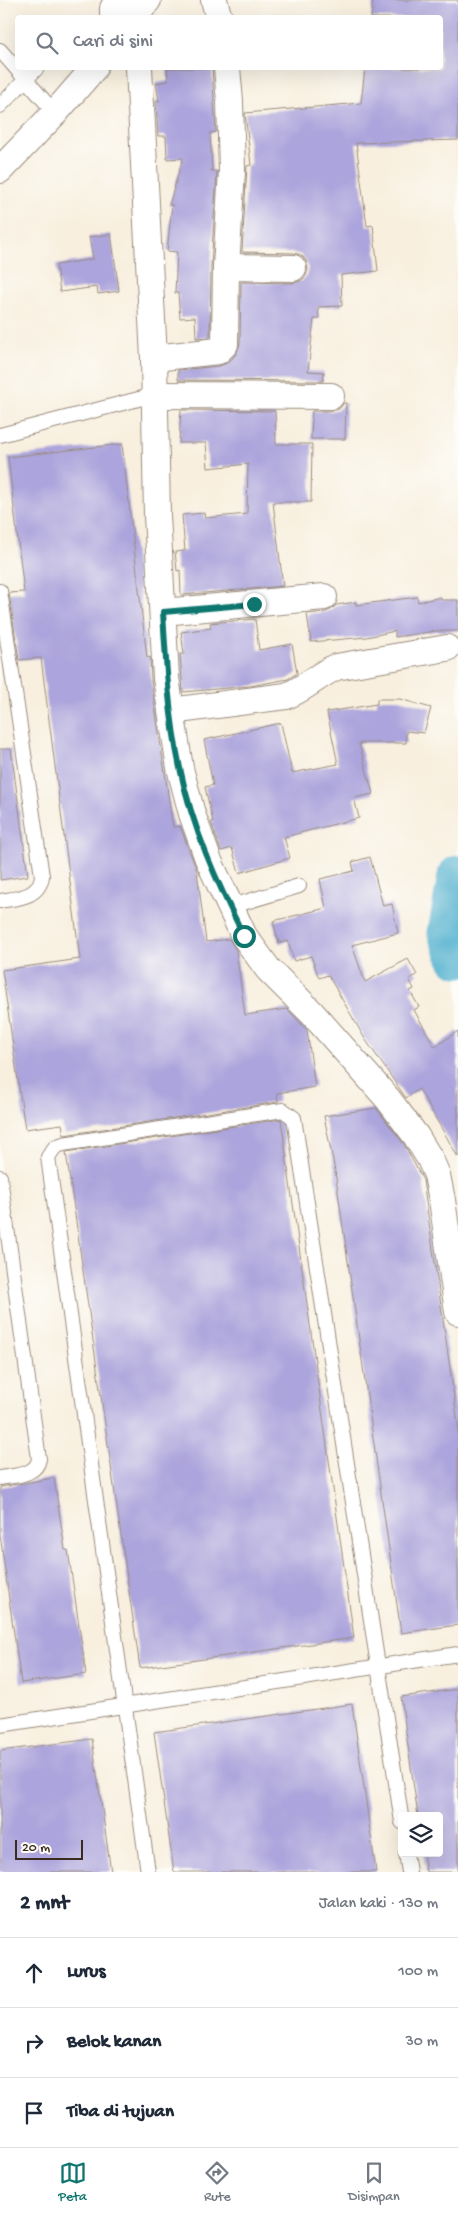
<!DOCTYPE html>
<html lang="id">
<head>
<meta charset="utf-8">
<style>
	:root { --surface:#fff; --page:#f6f6f7; --text:#1f2937; --muted:#747a83; --line:#e0e1e3; --accent:#0f766e }
	body { margin:0; font-family:"Gochi Hand",sans-serif; background:var(--page); color:var(--text) }
	.controls { position:absolute; right:15px; bottom:15px; display:grid; overflow:hidden; border-radius:5px; box-shadow:0 5px 20px #0002 }
	.controls button { width:45px; height:45px; display:grid; place-items:center; padding:0; border:0; border-bottom:1px solid var(--line); background:var(--surface); color:var(--text); font:25px sans-serif }
	.scale { position:absolute; left:15px; bottom:12px; width:68px; box-sizing:border-box; padding-left:5px; border:2px solid #3b2a1e; border-top:0; font-size:14px; line-height:18px; white-space:nowrap; color:#3b2a1e; -webkit-text-stroke:4px #fdfcf7; paint-order:stroke }
	.stop { position:absolute; width:15px; height:15px; margin:-11px; border:4px solid #0f766e; border-radius:50%; background:#fff }
	.stop.end { background:#0f766e; border-color:#fff; box-shadow:0 1px 5px #0008 }
	.list { margin:0; padding:0; list-style:none }
	h2 { display:flex; justify-content:space-between; align-items:center; height:65px; margin:0; padding:0 20px; font-size:21px }
	h2 small { font-size:16px; font-weight:400; color:var(--muted) }
	.list li { display:grid; grid-template-columns:32px 1fr auto; gap:15px; align-items:center; box-sizing:border-box; height:70px; padding:0 20px; border-top:1px solid var(--line) }
	.list b { display:block; font-size:19px; white-space:nowrap }
	.list em { font-size:16px; font-style:normal; color:var(--muted) }
	.icon { flex:none; width:28px; height:28px; fill:none; stroke:currentColor; stroke-width:2; stroke-linecap:round; stroke-linejoin:round }
	.map { position:relative; flex:none; width:458px; height:1872px; overflow:hidden }
	.search { position:absolute; background:var(--surface); box-shadow:0 5px 20px #0002; left:15px; right:15px; top:15px; height:55px; display:flex; align-items:center; gap:12px; box-sizing:border-box; padding:0 18px; border-radius:5px; color:var(--muted); font-size:19px }
	.sheet { height:275px; background:var(--surface) }
	nav { display:flex; justify-content:space-around; align-items:center; box-sizing:border-box; height:70px; border-top:1px solid var(--line); background:var(--surface); font-size:14px; color:var(--muted) }
	nav a { display:grid; justify-items:center; gap:2px }
	nav .on { color:var(--accent) }
	.map>svg:first-child { display:block }
</style>
</head>
<body>
<div class="map">
<svg width="458" height="1872" viewBox="0 0 458 1872">
	<rect width="100%" height="100%" fill="#fdfcf7"/>
	<filter id="ink" filterUnits="userSpaceOnUse"><feTurbulence type="fractalNoise" baseFrequency=".02" numOctaves="2"/><feDisplacementMap in="SourceGraphic" scale="10" xChannelSelector="R" yChannelSelector="G"/><feConvolveMatrix kernelMatrix="1 2 1 2 8 2 1 2 1" color-interpolation-filters="sRGB"/></filter>
	<filter id="wash" filterUnits="userSpaceOnUse"><feTurbulence type="fractalNoise" baseFrequency=".0096" numOctaves="4" result="noise"/><feDisplacementMap in="SourceGraphic" scale="20" xChannelSelector="R" yChannelSelector="G"/><feGaussianBlur stdDeviation="1.12" result="paint"/><feColorMatrix in="noise" values="0 0 0 0 0 0 0 0 0 0 0 0 0 0 0 0 0 1.4 0 .05"/><feComposite in="paint" operator="in"/></filter>
	<g filter="url(#wash)">
		<rect width="100%" height="100%" fill="#f8efde"/>
		<g fill="none" stroke-linecap="round" stroke-linejoin="round">
			<polyline stroke="#51b1cf" stroke-width="41" points="458,876 448,933 458,957"/>
		</g>
		<g id="blocks">
			<g fill="#aca4dc">
				<polygon points="373,0 458,0 458,140 356,143 367,226 373,225 378,271 341,275 342,306 318,307 319,319 314,319 308,371 324,372 323,381 178,380 178,370 220,366 229,362 236,354 240,344 241,282 293,283 301,281 306,276 308,269 306,260 301,255 294,253 242,252 247,166 251,165 245,113 361,103 365,68 440,68 440,18 371,18"/>
				<polygon points="167,68 212,68 216,132 210,133 212,171 217,171 211,266 210,337 196,338 195,317 180,318 178,293 175,293 177,252 167,251 172,205 169,205 183,158 167,159 166,136 158,136 156,101 159,101 156,83 168,81"/>
				<polygon points="111,234 119,291 98,294 97,287 60,292 56,265 93,259 89,237"/>
				<polygon points="344,403 346,403 345,439 311,439 312,411 331,411 339,409"/>
				<polygon points="181,410 275,411 276,444 312,444 311,502 273,502 283,586 181,595 180,570 177,571 175,552 185,551 182,515 204,513 205,518 247,514 248,464 208,468 206,443 179,443"/>
				<polygon points="122,444 147,658 150,657 151,680 173,827 180,826 197,871 206,942 229,939 236,950 245,1015 287,1009 307,1030 315,1087 277,1093 278,1102 64,1135 62,1124 25,1129 2,970 80,959 41,658 19,660 9,593 24,592 8,457"/>
				<polygon points="417,597 418,602 441,597 441,600 458,600 458,631 436,631 395,637 395,631 367,637 311,642 307,614 326,612 332,609 336,605 356,602 356,605"/>
				<polygon points="255,619 259,650 292,644 297,673 288,679 250,686 183,692 180,654 184,654 181,632 211,628 210,623"/>
				<polygon points="377,699 400,699 431,708 424,733 406,731 406,743 359,743 373,794 354,798 359,818 284,837 290,858 239,873 232,848 221,851 211,822 213,822 205,787 213,785 204,740 281,723 292,773 338,764 327,712 377,704"/>
				<polygon points="0,749 11,749 28,876 0,880"/>
				<polygon points="370,857 383,906 392,904 398,933 352,945 365,982 408,959 417,975 409,979 414,989 410,991 419,1007 414,1010 435,1047 458,1031 458,1157 419,1089 406,1098 365,1039 328,975 319,978 311,956 294,961 288,941 279,943 273,921 326,908 320,879 354,871 352,862"/>
				<polygon points="376,1108 404,1144 423,1180 458,1424 458,1625 401,1633 335,1171 324,1116"/>
				<polygon points="281,1119 354,1638 140,1668 66,1152"/>
				<polygon points="54,1478 65,1550 68,1550 86,1674 21,1683 0,1535 0,1487"/>
				<polygon points="458,1689 458,1872 426,1872 423,1853 439,1853 439,1816 418,1816 401,1697"/>
				<polygon points="352,1704 376,1872 174,1872 154,1732"/>
				<polygon points="92,1739 111,1872 0,1872 0,1751"/>
			</g>
		</g>
	</g>
	<g filter="url(#ink)">
		<use href="#blocks" fill-opacity="0" stroke="#9a8c7e" stroke-width="1"/>
		<g fill="none" stroke-linecap="round" stroke-linejoin="round">
			<defs>
				<g id="lane">
					<polyline points="0,50 55,113"/>
					<polyline points="0,106 37,68"/>
					<polyline points="0,435 154,395"/>
					<path d="M0,591L42,876C39,898 17,898 0,901"/>
					<polyline points="229,907 299,886"/>
					<path d="M0,1177L39,1459C36,1476 15,1475 0,1478"/>
					<polyline points="0,1725 458,1654"/>
					<polyline points="406,1853 409,1872"/>
					<polyline points="148,1872 48,1157 55,1147 63,1144 283,1110 294,1118 402,1822"/>
				</g>
				<g id="street">
					<polyline points="214,0 219,18"/>
					<polyline points="113,18 113,8 119,0"/>
					<polyline points="134,18 148,0"/>
					<polyline points="139,68 154,358 157,515 166,678 180,768 192,814 208,859 244,936 268,969 312,1013 388,1099 416,1136 430,1159 437,1175 442,1200 458,1312"/>
					<polyline points="0,170 55,113 94,68"/>
					<polyline points="226,267 293,268"/>
					<polyline points="154,358 218,351 225,344 226,267 232,171 230,101 227,68"/>
					<polyline points="154,395 331,396"/>
					<polyline points="163,612 324,597"/>
					<path d="M171,711L286,696C305,689 318,675 336,667L447,648"/>
				</g>
			</defs>
			<use href="#lane" stroke="#9a8c7e" stroke-width="16"/>
			<use href="#street" stroke="#9a8c7e" stroke-width="28"/>
			<use href="#lane" stroke="#fff" stroke-width="14"/>
			<use href="#street" stroke="#fff" stroke-width="26"/>
		</g>
	</g>
	<g fill="none" stroke-linecap="round" stroke-linejoin="round" filter="url(#ink)">
		<path stroke="#0f766e" stroke-width="6" d="M244,936C217,883 192,827 180,768C169,717 166,664 163,612L254,604"/>
	</g>
</svg>
<div class="controls">
<button><svg class="icon" aria-label="layers" viewBox="0 0 24 24"><path d="M12 4l9 5-9 5-9-5zM3 14l9 5 9-5"/></svg></button>
</div>
<div class="scale">20 m</div>
<div class="stop" style="left:244px;top:936px"></div>
<div class="stop end" style="left:254px;top:604px"></div>
<div class="search"><svg class="icon" aria-label="search" viewBox="0 0 24 24"><circle cx="10" cy="10" r="6"/><path d="M15 15l6 6"/></svg>Cari di sini</div>
</div>
<section class="sheet">
<h2>2 mnt<small>Jalan kaki · 130 m</small></h2>
<ul class="list">
<li><svg class="icon" aria-label="ahead" viewBox="0 0 24 24"><path d="M12 20V5M6 11l6-6 6 6"/></svg><div><b>Lurus</b></div><em>100 m</em></li>
<li><svg class="icon" aria-label="right" viewBox="0 0 24 24"><path d="M7 20v-9h11M14 6l5 5-5 5"/></svg><div><b>Belok kanan</b></div><em>30 m</em></li>
<li><svg class="icon" aria-label="arrive" viewBox="0 0 24 24"><path d="M6 21V4h12l-3 4 3 4H6"/></svg><div><b>Tiba di tujuan</b></div></li>
</ul>
</section>
<nav>
<a class="on"><svg class="icon" aria-label="map" viewBox="0 0 24 24"><path d="M3 6l6-2 6 2 6-2v14l-6 2-6-2-6 2zM9 4v14M15 6v14"/></svg>Peta</a>
<a><svg class="icon" aria-label="directions" viewBox="0 0 24 24"><path d="M12 3l9 9-9 9-9-9zM9 14v-3h6M13 9l2 2-2 2"/></svg>Rute</a>
<a><svg class="icon" aria-label="saved" viewBox="0 0 24 24"><path d="M7 4h10v16l-5-4-5 4z"/></svg>Disimpan</a>
</nav>
</body>
</html>
